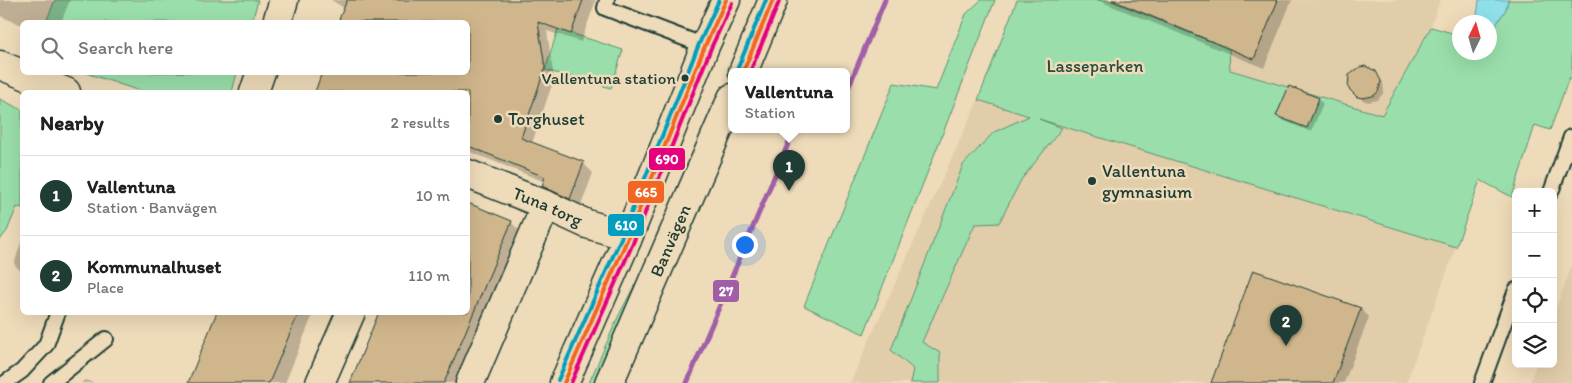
<!DOCTYPE html>
<html lang="en">
<head>
<meta charset="utf-8">
<style>
	:root { --surface:#fff; --page:#f6f6f6; --text:#202124; --muted:#757577; --line:#e0e0e0; --accent:#1f3d34 }
	body { margin:0; font-family:Itim,sans-serif; background:var(--page); color:var(--text) }
	.controls { position:absolute; right:15px; bottom:15px; display:grid; overflow:hidden; border-radius:8px; box-shadow:0 5px 20px #0002 }
	.controls button { width:45px; height:45px; display:grid; place-items:center; padding:0; border:0; border-bottom:1px solid var(--line); background:var(--surface); color:var(--text); font:25px sans-serif }
	.compass { position:absolute; left:1452px; top:15px; width:45px; height:45px; border-radius:50%; background:var(--surface); box-shadow:0 5px 20px #0002; rotate:5deg }
	.you { position:absolute; left:744px; top:244px; width:18px; height:18px; margin:-12px; border:4px solid #fff; border-radius:50%; background:#1a73e8; box-shadow:0 0 0 8px #1a73e833 }
	.badge { display:grid; place-items:center; width:32px; height:32px; border-radius:50%; background:var(--accent); color:#fff; font-size:16px; font-weight:700 }
	.pin { position:absolute; translate:-50% -41px; filter:drop-shadow(0 1px 2px #0008) }
	.pin::after { content:''; position:absolute; top:26px; width:18px; height:15px; background:inherit; clip-path:polygon(0 0,100% 0,50% 100%) }
	.popup { position:absolute; left:728px; top:68px; width:122px; height:65px; box-sizing:border-box; display:grid; place-content:center; border-radius:8px; background:var(--surface); filter:drop-shadow(0 1px 4px #0005); font-size:16px; white-space:nowrap; color:var(--muted) }
	.popup b { font-size:19px; color:var(--text) }
	.popup::after { content:''; position:absolute; left:50%; top:100%; margin-left:-10px; border:10px solid transparent; border-top-color:var(--surface) }
	.list { margin:0; padding:0; list-style:none }
	h2 { display:flex; justify-content:space-between; align-items:center; height:65px; margin:0; padding:0 20px; font-size:21px }
	h2 small { font-size:16px; font-weight:400; color:var(--muted) }
	.list li { display:grid; grid-template-columns:32px 1fr auto; gap:15px; align-items:center; box-sizing:border-box; height:80px; padding:0 20px; border-top:1px solid var(--line) }
	.list b { display:block; font-size:19px; white-space:nowrap }
	.list p { margin:0; font-size:16px; white-space:nowrap; color:var(--muted) }
	.list em { font-size:16px; font-style:normal; color:var(--muted) }
	.icon { flex:none; width:28px; height:28px; fill:none; stroke:currentColor; stroke-width:2; stroke-linecap:round; stroke-linejoin:round }
	.map { position:relative; flex:none; width:1572px; height:383px; overflow:hidden }
	.search { position:absolute; background:var(--surface); box-shadow:0 5px 20px #0002; left:20px; top:20px; width:450px; height:55px; display:flex; align-items:center; gap:12px; box-sizing:border-box; padding:0 18px; border-radius:8px; color:var(--muted); font-size:19px }
	.panel { position:absolute; background:var(--surface); box-shadow:0 5px 20px #0002; left:20px; top:90px; width:450px; height:225px; border-radius:8px }
	.map>svg:first-child { display:block }
</style>
</head>
<body>
<div class="map">
<svg width="1572" height="383" viewBox="0 0 1572 383">
	<rect width="100%" height="100%" fill="#eedbb9"/>
	<filter id="ink" filterUnits="userSpaceOnUse"><feTurbulence type="fractalNoise" baseFrequency=".02" numOctaves="2"/><feDisplacementMap in="SourceGraphic" scale="10" xChannelSelector="R" yChannelSelector="G"/><feConvolveMatrix kernelMatrix="1 2 1 2 8 2 1 2 1" color-interpolation-filters="sRGB"/></filter>
	<g filter="url(#ink)">
		<g fill="#e1cdaa">
			<polygon points="1109,0 1440,0 1431,27 1382,115 1230,70 1229,49"/>
			<polygon points="978,100 1456,247 1406,383 850,383"/>
			<polygon points="1572,265 1572,383 1530,383 1536,364 1553,364 1553,317"/>
		</g>
		<g fill="#9adfab" stroke="#5c8e70">
			<polygon points="55,0 258,0 252,22 46,22"/>
			<polygon points="981,0 995,0 864,334 804,306 894,83 936,90 966,14"/>
			<polygon points="1017,0 1109,0 1229,49 1230,70 1382,115 1431,27 1459,35 1460,52 1490,52 1490,34 1506,9 1508,0 1572,0 1572,78 1569,78 1550,130 1535,125 1512,197 1480,180 1456,247 1039,119 1062,128 1021,180 999,223 975,224 922,342 940,353 940,383 910,383 913,369 891,350 963,165 994,132 1029,116 978,100"/>
			<polygon points="558,29 623,50 611,88 545,70"/>
			<polygon points="86,73 237,72 237,73 232,92 143,92"/>
			<polygon points="0,99 22,110 22,208 17,207 7,231 0,240"/>
			<polygon points="645,265 649,271 599,383 589,383 618,317"/>
		</g>
		<polygon fill="#8fe0e9" stroke="#629fa1" points="1479,0 1508,0 1506,9 1490,34 1490,22 1479,22 1477,16"/>
		<g fill="#0003">
			<polygon points="0,0 70,0 61,22 22,22 22,25 0,16"/>
			<polygon points="331,0 596,0 581,42 547,31 554,79 532,143 583,163 593,173 580,208 553,196 543,186 545,182 468,151 468,92 324,92 318,87 468,72 468,22 339,22 344,8"/>
			<polygon points="1097,0 1292,0 1264,68"/>
			<polygon points="1371,69 1383,82 1384,92 1378,100 1368,102 1363,100 1354,92"/>
			<polygon points="1318,99 1323,104 1311,132 1282,120 1278,116"/>
			<polygon points="468,204 511,222 521,232 458,383 351,383 468,312"/>
			<polygon points="22,240 22,272 14,264"/>
			<polygon points="1253,272 1361,309 1369,317 1344,383 1212,383"/>
			<polygon points="215,312 314,312 285,383 190,383 218,314"/>
			<polygon points="85,380 94,383 81,383"/>
		</g>
		<g fill="#d0b68c" stroke="#1f3d34">
			<polygon points="347,0 583,0 571,34 538,22 545,68 521,138 584,162 570,199 542,186 545,177 468,146 468,92 315,92 322,72 468,72 468,22 338,22"/>
			<polygon points="1112,0 1278,0 1254,59"/>
			<polygon points="1365,66 1376,71 1381,81 1378,92 1373,96 1363,98 1357,97 1348,88 1349,75 1360,67"/>
			<polygon points="1289,86 1319,98 1307,128 1276,116"/>
			<polygon points="468,203 512,221 444,383 350,383 379,312 468,312"/>
			<polygon points="1253,270 1361,308 1333,383 1211,383"/>
			<polygon points="217,312 299,312 269,383 188,383"/>
		</g>
		<g fill="none" stroke-linecap="round" stroke-linejoin="round">
			<defs>
				<g id="lane">
					<polyline points="607,0 605,8 705,46"/>
					<polyline points="1551,192 1571,137"/>
					<polyline points="5,383 22,371 46,345 58,312"/>
					<polyline points="51,383 106,339"/>
					<polyline points="1482,383 1516,290"/>
				</g>
				<g id="street">
					<polyline points="277,22 284,0"/>
					<polyline points="0,65 66,92"/>
					<polyline points="254,92 261,72"/>
					<path id="s1" d="M468,174L546,205L587,224L614,232L627,240"/>
					<polyline points="320,383 351,312"/>
					<polyline points="470,383 546,205"/>
				</g>
				<g id="secondary">
					<polyline points="743,72 773,0"/>
					<polyline points="564,383 627,240 705,46 726,0"/>
					<path id="s2" d="M609,383L732,98"/>
				</g>
			</defs>
			<use href="#lane" stroke="#1f3d34" stroke-width="18"/>
			<use href="#street" stroke="#1f3d34" stroke-width="31"/>
			<use href="#secondary" stroke="#1f3d34" stroke-width="31"/>
			<use href="#lane" stroke="#eedbb9" stroke-width="14"/>
			<use href="#street" stroke="#eedbb9" stroke-width="28"/>
			<use href="#secondary" stroke="#eedbb9" stroke-width="28"/>
			<defs>
				<g id="bus-1">
					<polyline points="743,72 773,0"/>
					<polyline points="564,383 627,240 705,46 726,0"/>
				</g>
				<g id="bus-2">
					<polyline points="750,72 779,2"/>
					<polyline points="571,383 633,243 711,48 732,3"/>
				</g>
				<g id="bus-3">
					<polyline points="737,70 766,0"/>
					<polyline points="558,380 621,238 699,44 719,0"/>
				</g>
			</defs>
			<use href="#bus-1" stroke="#eedbb9" stroke-width="8"/>
			<use href="#bus-2" stroke="#eedbb9" stroke-width="8"/>
			<use href="#bus-3" stroke="#eedbb9" stroke-width="8"/>
			<use href="#bus-1" stroke="#f26522" stroke-width="4"/>
			<use href="#bus-2" stroke="#e5007d" stroke-width="4"/>
			<use href="#bus-3" stroke="#039ebf" stroke-width="4"/>
			<defs>
				<g id="rail-1">
					<polyline points="846,93 885,0"/>
					<polyline points="687,383 794,130"/>
				</g>
			</defs>
			<use href="#rail-1" stroke="#eedbb9" stroke-width="9"/>
			<use href="#rail-1" stroke="#a05ea6" stroke-width="5"/>
		</g>
	</g>
	<g fill="#1f3d34" stroke="#eedbb9" stroke-width="2">
		<circle cx="685" cy="78" r="4.5"/>
		<circle cx="498" cy="119" r="5"/>
		<circle cx="1092" cy="181" r="5"/>
	</g>
	<g text-anchor="middle" stroke-width="5" stroke-linejoin="round" paint-order="stroke">
		<g font-size="17" fill="#1f3d34" stroke="#eedbb9" text-anchor="end">
			<text x="676" y="84">Vallentuna station</text>
		</g>
		<g font-size="18" fill="#2b4d40" stroke="#eedbb9">
			<text x="1095" y="72">Lasseparken</text>
		</g>
		<g font-size="18" fill="#1f3d34" stroke="#eedbb9" text-anchor="start">
			<text x="508" y="125">Torghuset</text>
			<text x="1102" y="177">Vallentuna<tspan x="1102" dy="21">gymnasium</tspan></text>
		</g>
		<g font-size="18" fill="#1f3d34" stroke="#eedbb9">
			<text dy="6" stroke="none"><textPath href="#s1" startOffset="86">Tuna torg</textPath></text>
			<text dy="6" stroke="none"><textPath href="#s2" startOffset="155">Banvägen</textPath></text>
		</g>
	</g>
	<g stroke="#eedbb9" stroke-width="2">
		<rect x="648" y="147" width="38" height="24" rx="5" fill="#e5007d"/>
		<rect x="627" y="180" width="38" height="24" rx="5" fill="#f26522"/>
		<rect x="607" y="213" width="38" height="24" rx="5" fill="#039ebf"/>
		<rect x="712" y="279" width="28" height="24" rx="5" fill="#a05ea6"/>
	</g>
	<g font-size="14" text-anchor="middle" font-weight="bold" fill="#fff">
		<text x="667" y="164">690</text>
		<text x="646" y="197">665</text>
		<text x="626" y="230">610</text>
		<text x="726" y="296">27</text>
	</g>
</svg>
<div class="controls">
<button>+</button>
<button>−</button>
<button><svg class="icon" aria-label="locate" viewBox="0 0 24 24"><circle cx="12" cy="12" r="6"/><path d="M12 2v4M12 18v4M2 12h4M18 12h4"/></svg></button>
<button><svg class="icon" aria-label="layers" viewBox="0 0 24 24"><path d="M12 4l9 5-9 5-9-5zM3 14l9 5 9-5"/></svg></button>
</div>
<svg class="compass" viewBox="-18 -18 36 36"><path d="M0-13l5 13h-10z" fill="#e53935"/><path d="M0 13l5-13h-10z" fill="#757577"/></svg>
<div class="you"></div>
<div class="pin badge" style="left:789px;top:191px">1</div>
<div class="popup"><b>Vallentuna</b>Station</div>
<div class="pin badge" style="left:1286px;top:346px">2</div>
<div class="search"><svg class="icon" aria-label="search" viewBox="0 0 24 24"><circle cx="10" cy="10" r="6"/><path d="M15 15l6 6"/></svg>Search here</div>
<section class="panel">
<h2>Nearby<small>2 results</small></h2>
<ul class="list">
<li><span class="badge">1</span><div><b>Vallentuna</b><p>Station · Banvägen</p></div><em>10 m</em></li>
<li><span class="badge">2</span><div><b>Kommunalhuset</b><p>Place</p></div><em>110 m</em></li>
</ul>
</section>
</div>
</body>
</html>
